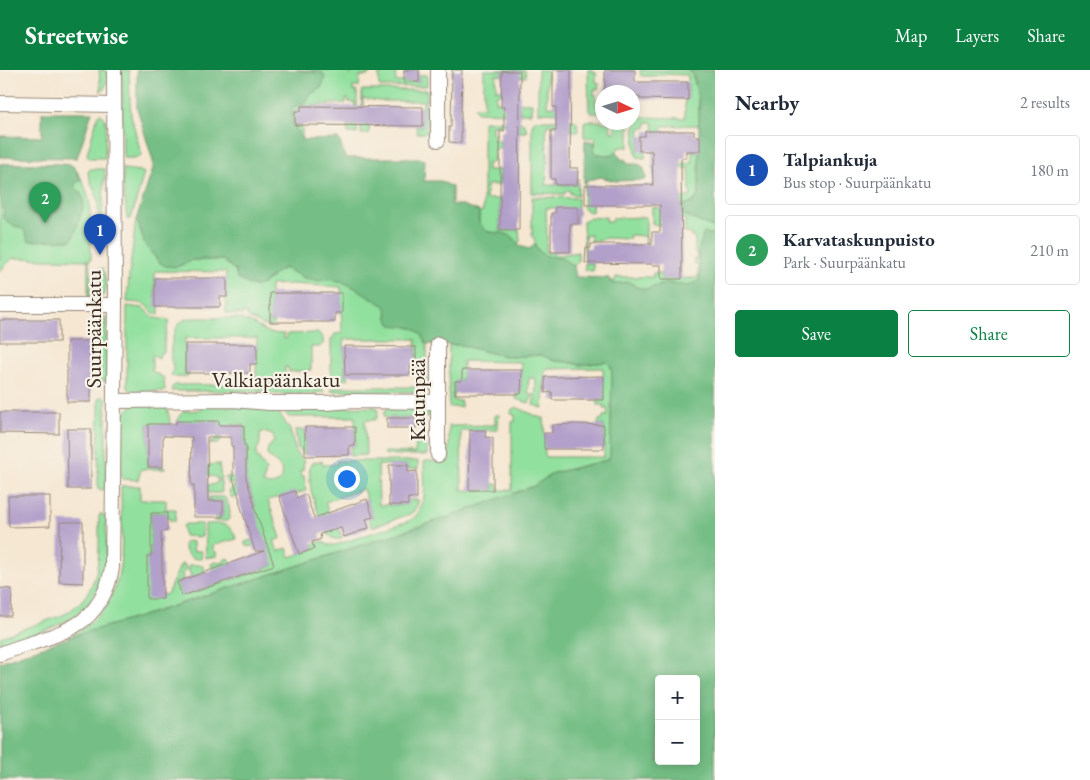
<!DOCTYPE html>
<html lang="en">
<head>
<meta charset="utf-8">
<style>
	:root { --surface:#fff; --page:#f6f6f7; --text:#1f2937; --muted:#747a83; --line:#e0e1e3; --accent:#0b8043 }
	body { margin:0; font-family:"EB Garamond",serif; background:var(--page); color:var(--text) }
	.controls { position:absolute; right:15px; bottom:15px; display:grid; overflow:hidden; border-radius:5px; box-shadow:0 2px 12px #0003 }
	.controls button { width:45px; height:45px; display:grid; place-items:center; padding:0; border:0; border-bottom:1px solid var(--line); background:var(--surface); color:var(--text); font:25px sans-serif }
	.compass { position:absolute; left:595px; top:15px; width:45px; height:45px; border-radius:50%; background:var(--surface); box-shadow:0 2px 12px #0003; rotate:94deg }
	.you { position:absolute; left:346px; top:408px; width:18px; height:18px; margin:-12px; border:4px solid #fff; border-radius:50%; background:#1a73e8; box-shadow:0 0 0 8px #1a73e833 }
	.badge { display:grid; place-items:center; width:32px; height:32px; border-radius:50%; background:var(--accent); color:#fff; font-size:16px; font-weight:700 }
	.pin { position:absolute; translate:-50% -41px; filter:drop-shadow(0 1px 2px #0008) }
	.pin::after { content:''; position:absolute; top:26px; width:18px; height:15px; background:inherit; clip-path:polygon(0 0,100% 0,50% 100%) }
	.list { margin:0; padding:0; list-style:none }
	h2 { display:flex; justify-content:space-between; align-items:center; height:65px; margin:0; padding:0 20px; font-size:21px }
	h2 small { font-size:16px; font-weight:400; color:var(--muted) }
	.list li { display:grid; grid-template-columns:32px 1fr auto; gap:15px; align-items:center; box-sizing:border-box; height:70px; margin:0 10px 10px; padding:0 10px; border:1px solid var(--line); border-radius:5px }
	.list b { display:block; font-size:19px; white-space:nowrap }
	.list p { margin:0; font-size:16px; white-space:nowrap; color:var(--muted) }
	.list em { font-size:16px; font-style:normal; color:var(--muted) }
	.actions { display:flex; gap:10px; padding:15px 20px }
	.actions a { flex:1; padding:11px 0; border:1px solid var(--accent); border-radius:5px; text-align:center; font-size:18px; color:var(--accent) }
	.actions .main { background:var(--accent); color:#fff }
	.map { position:relative; flex:none; width:715px; height:710px; overflow:hidden }
	header { display:flex; align-items:center; gap:30px; box-sizing:border-box; height:70px; padding:0 25px; background:var(--accent); color:#fff }
	header strong { font-size:24px }
	nav { display:flex; gap:28px; margin-inline-start:auto; font-size:18px }
	main { display:flex }
	aside { flex:1; background:var(--surface) }
	.map>svg:first-child { display:block }
</style>
</head>
<body>
<header>
<strong>Streetwise</strong>
<nav><a>Map</a><a>Layers</a><a>Share</a></nav>
</header>
<main>
<div class="map">
<svg width="715" height="710" viewBox="0 0 715 710">
	<rect width="100%" height="100%" fill="#f7f3e8"/>
	<filter id="ink" filterUnits="userSpaceOnUse"><feTurbulence type="fractalNoise" baseFrequency=".02" numOctaves="2"/><feDisplacementMap in="SourceGraphic" scale="10" xChannelSelector="R" yChannelSelector="G"/><feConvolveMatrix kernelMatrix="1 2 1 2 8 2 1 2 1" color-interpolation-filters="sRGB"/></filter>
	<filter id="wash" filterUnits="userSpaceOnUse"><feTurbulence type="fractalNoise" baseFrequency=".0096" numOctaves="4" result="noise"/><feDisplacementMap in="SourceGraphic" scale="20" xChannelSelector="R" yChannelSelector="G"/><feGaussianBlur stdDeviation="1.12" result="paint"/><feColorMatrix in="noise" values="0 0 0 0 0 0 0 0 0 0 0 0 0 0 0 0 0 1.4 0 .05"/><feComposite in="paint" operator="in"/></filter>
	<g filter="url(#wash)">
		<rect width="100%" height="100%" fill="#f5e7d2"/>
		<g fill="#91e09e" stroke="#66855e" fill-rule="evenodd">
			<path d="M99,0H106C107,9 108,16 101,22Z"/>
			<polygon points="122,0 129,0 130,31 131,45 141,84 140,87 134,88 123,88"/>
			<path d="M299,0H348V4L351,5V0H373V3H368V6H360L359,17H353V21H357V64L348,63L347,56H354L355,33L349,32L348,29H346V33L319,35V36H301V41H295V55L302,56V70C295,55 289,55 293,37L306,33L311,24L321,18L315,1L307,3Z"/>
			<polygon points="379,0 395,0 396,12 419,12 419,5 427,5 427,16 380,17 379,16"/>
			<polygon points="484,0 525,0 526,7 520,7 519,1 502,1 502,5 496,5 496,20 502,20 502,24 496,25 496,32 532,33 531,43 520,43 520,39 513,43 477,42 474,37 484,37"/>
			<polygon points="538,0 547,0 547,36 563,37 562,43 538,42"/>
			<polygon points="588,0 593,0 593,2 596,2 596,12 599,13 598,19 594,19 594,25 596,25 596,37 602,37 602,43 591,43 589,41"/>
			<path d="M640,0H688C699,10 699,41 699,55L663,56L662,61H654L653,52H647L646,58H640L639,80L645,81V88L637,87C634,75 634,60 636,48L640,47L685,48V30L688,29V5L664,4L653,6H641Z"/>
			<polygon points="362,20 427,20 427,31 378,31 363,28 363,55 369,56 369,64 361,64"/>
			<polygon points="423,33 425,33 427,36 427,62 424,63 417,63 416,56 423,56"/>
			<polygon points="100,43 105,49 106,53 105,88 89,88 87,84 98,45"/>
			<polygon points="536,50 573,50 577,52 578,61 570,61 570,55 547,55 546,70 548,85 546,115 570,115 570,108 578,108 578,125 570,124 570,121 566,120 565,124 532,123 532,55 534,51"/>
			<polygon points="483,51 520,51 525,54 527,62 519,62 519,55 492,55 492,63 495,63 494,70 500,70 500,79 494,79 494,92 487,94 487,100 500,100 499,115 487,115 486,129 500,129 500,160 519,160 520,171 518,174 512,166 502,163 488,162 479,153 479,142 483,141"/>
			<path d="M585,51H602V52L610,53L611,62H615V53H629V77H619C614,88 606,84 596,84L594,82L596,68L584,67V53Z"/>
			<polygon points="692,81 700,81 699,125 693,132 681,136 681,128 691,126 690,122 689,98 652,98 652,96 654,94 692,93"/>
			<path d="M0,94H69C81,100 88,124 90,136L91,190H89V196L91,200L90,229H88V190L13,188L0,201Z"/>
			<polygon points="91,99 105,99 101,166 99,165 98,131 88,104 89,100"/>
			<polygon points="123,99 140,101 144,103 131,149 127,149 123,112"/>
			<path d="M584,111H586C586,112 585,119 586,120C588,129 594,133 592,142L587,141L583,138Z"/>
			<path d="M532,127L578,128V145L555,138H546L547,167L546,182L560,185L578,182V192L574,196C569,193 564,190 559,188C551,187 543,187 537,180C533,175 537,171 532,166Z"/>
			<path d="M652,137C674,137 693,150 713,157L715,160L698,188L701,203L699,211L688,216L668,213L647,219L635,217L628,212L614,214L610,211H615L616,207H653V203H661V209L698,208V195L694,194V189H697L698,183H695V168L691,167V164L685,163V150L681,148L660,155L652,154Z"/>
			<polygon points="606,147 606,151 611,151 612,148 646,147 646,179 645,166 630,165 629,169 606,168 600,171 591,171 591,165 585,166 585,193 593,193 593,201 585,200 583,151 589,148"/>
			<path d="M136,150L139,155L145,175L159,192L176,197L189,192L192,190H223L235,200L237,208L255,216L271,208L275,203L284,198C294,202 302,208 313,210C321,212 329,209 337,210C349,212 374,229 386,236L388,241L387,246L410,258H415L421,263L423,266L426,274H427V311H418L417,310L416,269H344L345,305H348V309C341,310 335,310 331,305V270L335,264L342,263L341,217L290,214L270,215V252H274V254L271,257L265,256L247,247V243H243V245L226,243V202L155,201V227L159,237V245L155,244C142,232 145,233 127,232L129,206Z"/>
			<path d="M103,198C105,208 111,223 99,228L98,207L99,199Z"/>
			<polygon points="127,236 143,238 154,248 169,250 164,272 164,282 160,283 159,288 152,285 152,301 164,308 165,321 132,321 127,317"/>
			<polygon points="99,243 105,247 106,250 107,311 98,311"/>
			<path d="M198,248H237L252,253L269,263L284,264V269L287,268V264L317,263C322,265 324,268 323,274L320,277H311V300L289,302L288,297H285V307L256,311L257,268H185V303H189V305C185,308 175,308 171,305C175,299 172,296 171,289C170,278 173,253 186,249C189,248 194,248 198,248Z"/>
			<path d="M449,275H462L486,282L510,287L541,285L554,291L567,292L580,295L607,292L610,295L612,301L610,385L607,390L553,403L534,416L448,447L136,548L67,568C133,535 121,479 121,417L122,416H140V430H166V439H176V441L175,451H170V448H167V443H151V486H147L163,525L167,524L181,494L185,495L186,500L182,504L183,510L177,512L182,526L225,512L213,500L211,494L216,492L223,493L225,489L229,488L232,493L225,496L231,510L274,495L262,482L259,474L249,477L245,475V472L252,470L254,437L255,436L249,417L239,426L233,428L231,427L229,420L234,417L233,413L227,414L225,408L226,407H246V376L244,375V355H232L231,362L222,366L220,372L217,374H209L219,367L178,351L179,346L184,341L199,340L205,335L276,338L290,360L296,383L304,391L303,400L300,401L301,406H304L306,421C293,425 281,426 268,430L281,468L274,471L278,481L287,478L290,487L314,479L313,474L322,471L328,475H335L409,451C429,440 424,413 424,393L425,391L449,392V356L495,355V345H499L498,359L496,360L461,361L462,420H493L494,414H498L499,420H512V352L515,351V345L511,344L512,339L516,337L541,348H544L545,387H604V355H598L599,350L603,349V346H607L608,339H604V335H598V330H604L603,298L545,299L543,338L533,335C535,323 537,320 535,308H529L528,323L533,325L529,333L516,329V324L521,323V292L463,291L462,311H455V324H453L454,331H460L461,332V337H449ZM263,362L273,365L274,371L268,378L267,385C271,390 279,394 281,399C287,412 272,418 263,413L265,405L266,399L257,387L256,382L260,373V363Z"/>
			<polygon points="311,309 312,315 321,315 324,322 318,322 314,324 269,324 265,321 172,321 172,317 175,315 257,314"/>
			<polygon points="416,316 427,316 426,322 331,321 333,318 335,317 415,317"/>
			<polygon points="100,327 104,327 106,328 106,413 105,419 100,420 98,419 99,329"/>
			<path d="M164,334C169,342 170,348 170,357L148,354V396L164,397L165,399H141L138,410L122,409L121,408L122,349C128,329 147,335 164,334Z"/>
			<path d="M285,337C290,341 293,343 299,341L301,338L376,337L378,341L377,348L374,350H365L366,385L350,386L351,376H355V347H289C286,345 284,342 283,339Z"/>
			<polygon points="387,338 430,338 432,340 431,346 421,347 421,348 387,348 384,347 384,343"/>
			<polygon points="295,360 305,360 305,385 298,379"/>
			<polygon points="416,373 427,373 427,385 385,385 385,382 415,383"/>
			<path d="M320,391H322L323,395L337,394V391H418V399H408L407,395H378L379,435H407L408,430H419C417,436 415,441 410,444L372,457L368,448L373,447L363,419L325,432L334,459L339,458L342,468C338,469 335,470 331,467C324,463 313,429 311,420C310,412 309,404 310,396L314,392Z"/>
			<polygon points="219,394 221,409 216,409 216,407 208,406 208,395"/>
			<polygon points="217,411 221,411 222,422 220,423 208,423 208,415 216,414"/>
			<path d="M209,427H224C229,432 231,442 229,449L227,451H215V447H223V431H209Z"/>
			<path d="M100,444H102L106,447C106,464 108,483 104,501C91,554 44,560 0,575V567L63,545C103,523 99,486 99,447Z"/>
			<polygon points="185,454 202,454 202,467 184,466 183,456"/>
			<path d="M205,454C223,454 229,451 237,469L213,475V480L216,482L217,486L206,488Z"/>
			<path d="M187,471L193,472V481H202L201,489C192,490 183,483 184,473Z"/>
			<polygon points="189,495 202,495 205,502 191,507 188,498"/>
		</g>
		<g fill="#74be85" stroke="#587452" fill-rule="evenodd">
			<path d="M137,0H299C307,3 314,1 323,3L325,8L321,18L311,24L306,33L293,37C289,55 295,55 302,70L339,69L345,88H419L425,90L424,111H441L452,117V135H462L479,141V153L488,162L502,163L512,166L520,176L529,179L535,174C541,189 551,185 563,189C566,191 570,194 574,196L576,207L609,208L610,211L614,214L628,212L633,213L635,217L647,219L668,213L688,216L699,211C702,200 698,197 698,187C698,179 701,171 704,163L713,164L715,160L713,157L699,152L681,143V136L693,132L699,124V34L693,4L688,0H715V710H0V592L82,563L136,548L448,447L534,416L553,403L607,390L610,385L612,301L610,295L607,292L580,295L567,292L554,291L541,285L510,287L486,282L462,275L426,274C418,254 410,258 391,255C386,249 389,243 385,236C371,228 356,217 340,211C332,209 322,212 313,210C302,208 294,202 284,198C263,207 265,227 237,208L235,200L223,190H192L189,192L176,197L165,196L159,192L145,175L139,155L136,150L153,98V91L137,38ZM659,609H696V691H659Z"/>
			<polygon points="42,42 92,42 77,88 0,87 0,66 42,67"/>
			<path d="M585,70L595,72L594,82L596,84L611,85L617,81L618,85L623,90L626,89L627,94C641,94 644,93 646,109L645,110L615,111L601,107L584,111Z"/>
			<path d="M0,94H69L74,97L81,110C77,111 75,112 75,117C88,128 83,137 79,151C77,158 75,165 71,170L29,171L24,160L10,154L3,147L4,140L0,134Z"/>
		</g>
		<g id="blocks">
			<g fill="#b3a0ca">
				<rect x="404" y="0" width="15" height="12"/>
				<polygon points="452,0 462,0 461,40 461,73 449,72 449,57 451,57"/>
				<polygon points="553,0 571,0 570,98 578,98 577,115 555,115 555,109 551,109 551,61 556,61 556,37 553,37"/>
				<polygon points="605,0 635,0 635,12 688,12 688,30 640,29 640,27 632,26 632,22 605,22"/>
				<polygon points="502,1 520,1 519,160 500,160 500,61 504,61 504,37 501,37"/>
				<polygon points="301,36 423,37 423,56 295,55 295,41 301,41"/>
				<polygon points="645,61 694,61 694,66 700,66 700,81 686,81 686,88 681,88 682,209 661,209 661,195 652,195 652,194 585,193 586,178 591,178 591,174 652,174 652,162 660,162 660,135 585,135 585,115 653,115 652,81 639,81 639,66 645,66"/>
				<polygon points="555,137 578,137 578,154 570,154 570,182 551,182 551,143 555,143"/>
				<polygon points="155,208 227,208 227,227 220,227 220,237 155,237"/>
				<polygon points="270,223 342,223 342,243 335,243 335,252 270,252"/>
				<rect x="0" y="250" width="59" height="22"/>
				<rect x="67" y="271" width="24" height="61"/>
				<polygon points="185,274 257,274 257,294 250,294 250,303 185,303"/>
				<polygon points="344,276 416,277 416,296 410,296 410,305 345,305"/>
				<polygon points="462,300 522,300 521,324 455,324 455,311 462,311"/>
				<polygon points="604,306 604,330 552,330 552,322 545,323 545,307"/>
				<polygon points="0,342 59,342 59,364 0,363"/>
				<rect x="387" y="348" width="29" height="10"/>
				<polygon points="176,351 219,351 219,355 244,355 244,375 246,375 246,408 255,436 254,437 274,495 182,526 177,512 264,481 255,481 239,431 240,431 233,408 233,376 231,376 231,367 207,367 208,431 223,431 223,447 194,447 194,415 191,415 192,367 163,366 163,397 148,397 148,354 176,354"/>
				<polygon points="575,354 604,355 604,379 544,379 544,363 552,363 552,355"/>
				<polygon points="305,357 355,357 355,376 349,376 349,385 305,386"/>
				<polygon points="67,359 91,359 91,419 68,419"/>
				<polygon points="470,360 486,360 485,367 493,368 493,420 469,420"/>
				<polygon points="389,395 408,395 408,402 417,401 417,428 408,428 408,435 389,435"/>
				<polygon points="295,421 297,428 306,424 314,448 367,429 373,447 366,449 369,458 344,467 341,458 320,464 321,469 312,472 314,479 299,484 279,426"/>
				<polygon points="8,426 50,426 50,456 9,457"/>
				<polygon points="151,443 167,443 167,461 161,462 163,529 147,529 147,486 151,486"/>
				<polygon points="60,452 83,452 83,513 59,512"/>
				<polygon points="0,518 12,519 11,546 0,546"/>
			</g>
		</g>
	</g>
	<g filter="url(#ink)">
		<use href="#blocks" fill-opacity="0" stroke="#988878" stroke-width="1"/>
		<g fill="none" stroke-linecap="round" stroke-linejoin="round">
			<defs>
				<g id="minor">
					<polyline points="0,33 114,35"/>
					<polyline points="438,70 438,0"/>
					<polyline points="0,235 115,235"/>
					<polyline points="438,274 438,385"/>
					<polyline points="114,331 233,330 269,333 326,333 351,331 438,332"/>
					<path d="M0,584C18,577 37,572 55,565C62,562 70,559 76,555C97,543 108,520 112,498L115,235L114,0"/>
				</g>
			</defs>
			<use href="#minor" stroke="#988878" stroke-width="16"/>
			<use href="#minor" stroke="#fff" stroke-width="14"/>
		</g>
	</g>
	<g text-anchor="middle" stroke-width="4.5" stroke-linejoin="round" paint-order="stroke">
		<g font-size="22" fill="#3b2a1e" stroke="#f7f3e8">
			<text transform="translate(93 259) rotate(-90)" y="8">Suurpäänkatu</text>
			<text x="276" y="317">Valkiapäänkatu</text>
			<text transform="translate(417 330) rotate(-90)" y="8">Katunpää</text>
		</g>
	</g>
</svg>
<div class="controls">
<button>+</button>
<button>−</button>
</div>
<svg class="compass" viewBox="-18 -18 36 36"><path d="M0-13l5 13h-10z" fill="#e53935"/><path d="M0 13l5-13h-10z" fill="#747a83"/></svg>
<div class="you"></div>
<div class="pin badge" style="left:100px;top:185px;background:#1a4fb4">1</div>
<div class="pin badge" style="left:45px;top:153px;background:#2e9e5b">2</div>
</div>
<aside>
<h2>Nearby<small>2 results</small></h2>
<ul class="list">
<li><span class="badge" style="background:#1a4fb4">1</span><div><b>Talpiankuja</b><p>Bus stop · Suurpäänkatu</p></div><em>180 m</em></li>
<li><span class="badge" style="background:#2e9e5b">2</span><div><b>Karvataskunpuisto</b><p>Park · Suurpäänkatu</p></div><em>210 m</em></li>
</ul>
<div class="actions"><a class="main">Save</a><a>Share</a></div>
</aside>
</main>
</body>
</html>
